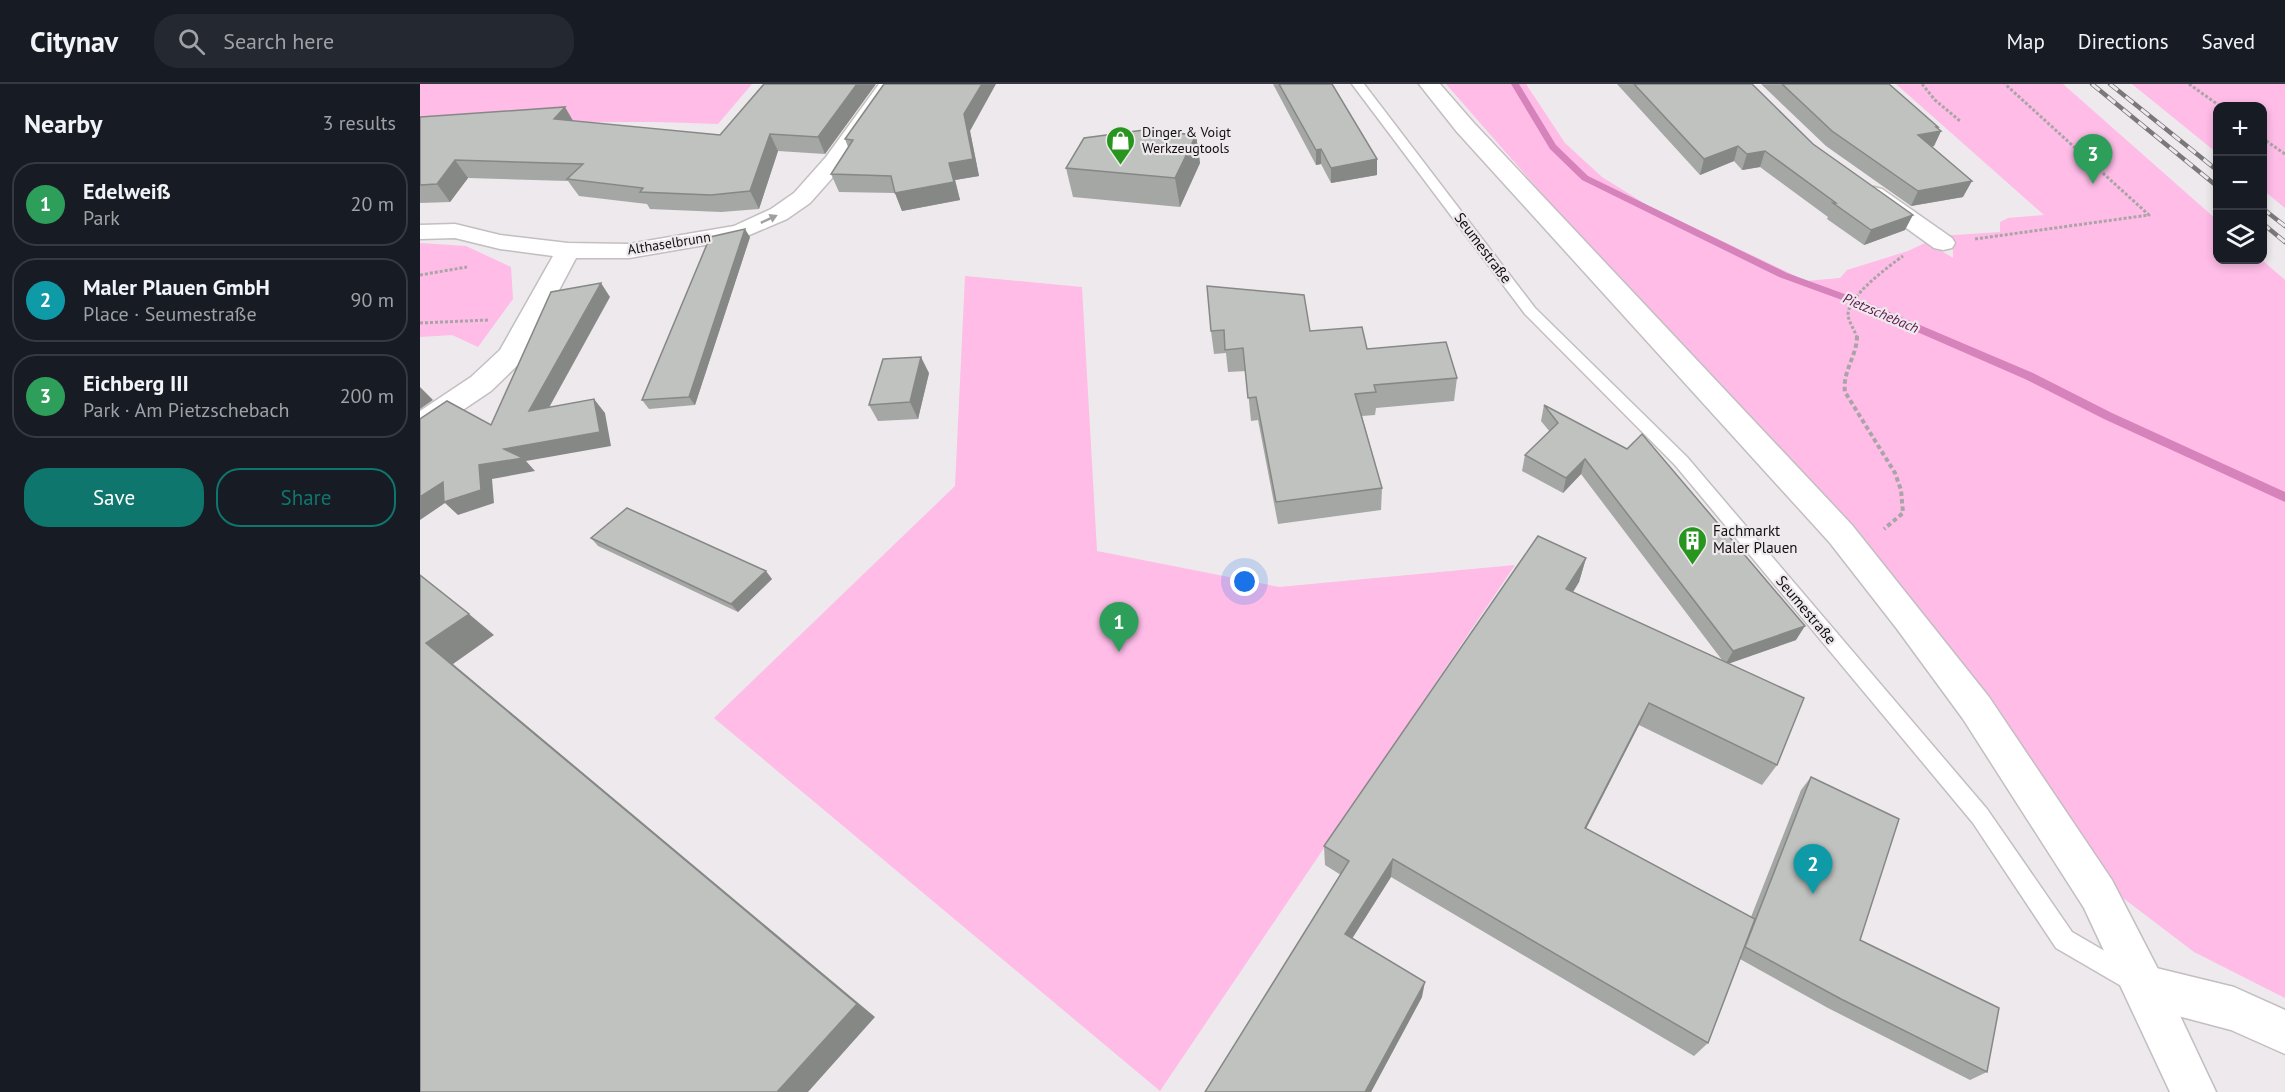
<!DOCTYPE html>
<html lang="en">
<head>
<meta charset="utf-8">
<style>
	:root { --surface:#171b24; --page:#242831; --text:#f1f3f6; --muted:#9ea1a6; --line:#363941; --accent:#0f766e }
	body { margin:0; font-family:"PT Sans",sans-serif; background:var(--page); color:var(--text) }
	.controls { position:absolute; right:18px; top:18px; display:grid; overflow:hidden; border-radius:12px; box-shadow:0 3px 9px #0003 }
	.controls button { width:54px; height:54px; display:grid; place-items:center; padding:0; border:0; border-bottom:2px solid var(--line); background:var(--surface); color:var(--text); font:30px sans-serif }
	.you { position:absolute; left:825px; top:498px; width:21px; height:21px; margin:-15px; border:4px solid #fff; border-radius:50%; background:#1a73e8; box-shadow:0 0 0 9px #1a73e833 }
	.badge { display:grid; place-items:center; width:39px; height:39px; border-radius:50%; background:var(--accent); color:#fff; font-size:20px; font-weight:700 }
	.pin { position:absolute; translate:-50% -50px; filter:drop-shadow(0 2px 3px #0008) }
	.pin::after { content:''; position:absolute; top:32px; width:21px; height:18px; background:inherit; clip-path:polygon(0 0,100% 0,50% 100%) }
	.list { margin:0; padding:0; list-style:none }
	h2 { display:flex; justify-content:space-between; align-items:center; height:78px; margin:0; padding:0 24px; font-size:26px }
	h2 small { font-size:20px; font-weight:400; color:var(--muted) }
	.list li { display:grid; grid-template-columns:39px 1fr auto; gap:18px; align-items:center; box-sizing:border-box; height:84px; margin:0 12px 12px; padding:0 12px; border:2px solid var(--line); border-radius:24px }
	.list b { display:block; font-size:22px; white-space:nowrap }
	.list p { margin:0; font-size:20px; white-space:nowrap; color:var(--muted) }
	.list em { font-size:20px; font-style:normal; color:var(--muted) }
	.actions { display:flex; gap:12px; padding:18px 24px }
	.actions a { flex:1; padding:14px 0; border:2px solid var(--accent); border-radius:24px; text-align:center; font-size:21px; color:var(--accent) }
	.actions .main { background:var(--accent); color:#fff }
	.icon { flex:none; width:33px; height:33px; fill:none; stroke:currentColor; stroke-width:2; stroke-linecap:round; stroke-linejoin:round }
	.map { position:relative; flex:none; width:1865px; height:1008px; overflow:hidden }
	header { display:flex; align-items:center; gap:36px; box-sizing:border-box; height:84px; padding:0 30px; background:var(--surface); border-bottom:2px solid var(--line) }
	header strong { font-size:28px }
	nav { display:flex; gap:33px; margin-inline-start:auto; font-size:21px }
	.search { width:420px; height:54px; background:var(--page); display:flex; align-items:center; gap:15px; box-sizing:border-box; padding:0 21px; border-radius:24px; color:var(--muted); font-size:22px }
	main { display:flex }
	aside { flex:1; background:var(--surface) }
	.map>svg:first-child { display:block }
</style>
</head>
<body>
<header>
<strong>Citynav</strong>
<div class="search"><svg class="icon" aria-label="search" viewBox="0 0 24 24"><circle cx="10" cy="10" r="6"/><path d="M15 15l6 6"/></svg>Search here</div>
<nav><a>Map</a><a>Directions</a><a>Saved</a></nav>
</header>
<main>
<aside>
<h2>Nearby<small>3 results</small></h2>
<ul class="list">
<li><span class="badge" style="background:#2e9e5b">1</span><div><b>Edelweiß</b><p>Park</p></div><em>20 m</em></li>
<li><span class="badge" style="background:#0f9aa8">2</span><div><b>Maler Plauen GmbH</b><p>Place · Seumestraße</p></div><em>90 m</em></li>
<li><span class="badge" style="background:#2e9e5b">3</span><div><b>Eichberg III</b><p>Park · Am Pietzschebach</p></div><em>200 m</em></li>
</ul>
<div class="actions"><a class="main">Save</a><a>Share</a></div>
</aside>
<div class="map">
<svg width="1865" height="1008" viewBox="0 0 1865 1008">
	<rect width="100%" height="100%" fill="#eee9ec"/>
	<g fill="#febce7">
		<path d="M0,0H332L298,40C199,35 100,40 0,45Z"/>
		<polygon points="1026,0 1106,0 1145,59 1182,93 1227,121 1386,197 1420,194 1427,186 1488,167 1507,158 1533,174 1533,161 1519,152 1580,148 1580,138 1588,134 1624,131 1476,0 1643,0 1797,136 1798,176 1842,176 1865,196 1865,914 1774,868 1699,811 1152,144"/>
		<polygon points="1712,0 1865,0 1865,124 1843,106 1842,22 1798,22 1797,69"/>
		<polygon points="0,159 46,162 91,183 93,215 58,263 32,251 0,253"/>
		<polygon points="545,192 662,203 677,467 859,503 1095,481 740,1007 294,634 535,402"/>
	</g>
	<g fill="none" stroke-linecap="round" stroke-linejoin="round">
		<polygon fill="#d682bb" fill-rule="evenodd" points="1091,0 1099,0 1136,61 1168,92 1367,189 1441,216 1613,289 1692,329 1865,408 1865,418 1684,335 1605,295 1433,220 1359,193 1162,96 1130,65"/>
		<defs>
			<polygon id="lane" points="932,0 944,0 1115,224 1267,373 1567,725 1652,848 1719,887 1723,895 1719,903 1711,907 1703,903 1636,864 1553,739 1255,381 1105,230"/>
			<g id="street">
				<polygon points="459,0 479,0 422,83 390,119 367,135 320,155 209,174 156,174 101,278 71,307 10,348 0,351 0,327 51,293 80,266 133,172 80,165 35,154 0,155 0,141 35,140 80,151 148,159 209,160 314,142 351,125 374,109 406,73"/>
				<polygon points="1454,103 1462,105 1532,154 1535,159 1532,164 1523,166 1514,164 1446,115 1442,110 1446,105"/>
				<polygon points="1724,881 1814,903 1865,926 1865,970 1811,946 1724,923 1709,917 1703,902 1709,887"/>
			</g>
			<polygon id="secondary" points="999,0 1020,0 1053,38 1432,441 1569,613 1692,796 1739,887 1796,1008 1750,1008 1664,824 1543,635 1477,545 1410,459 1037,48"/>
		</defs>
		<use href="#lane" stroke="#c3bec1" stroke-width="3"/>
		<use href="#street" stroke="#c3bec1" stroke-width="3"/>
		<use href="#secondary" stroke="#c3bec1" stroke-width="3"/>
		<g stroke="#a9a5a7" stroke-width="3" stroke-dasharray="3 2" stroke-linecap="butt">
			<polyline points="1502,0 1515,16 1540,37"/>
			<polyline points="1769,0 1800,22"/>
			<polyline points="1842,54 1865,70"/>
			<polyline points="1555,155 1729,131 1585,0"/>
			<polyline points="0,191 47,183"/>
			<polyline points="0,239 68,236"/>
			<path d="M1437,254C1435,246 1429,239 1428,231C1427,213 1469,182 1483,172"/>
		</g>
		<path stroke="#a9a5a7" stroke-width="4" stroke-dasharray="4.5 3" stroke-linecap="butt" d="M1437,252C1437,272 1422,288 1425,308L1475,389L1481,406L1483,429L1464,445"/>
		<use href="#lane" fill="#fff" fill-rule="evenodd"/>
		<use href="#street" fill="#fff" fill-rule="evenodd"/>
		<use href="#secondary" fill="#fff" fill-rule="evenodd"/>
		<defs>
			<g id="rail">
				<polyline points="1672,0 1798,103"/>
				<polyline points="1690,0 1798,87"/>
				<polyline points="1842,124 1865,142"/>
				<polyline points="1842,139 1865,158"/>
			</g>
		</defs>
		<use href="#rail" stroke="#7b787a" stroke-width="4.5"/>
		<use href="#rail" stroke="#eee9ec" stroke-width="3" stroke-dasharray="10" stroke-linecap="butt"/>
	</g>
	<g fill="#a4a7a4">
		<polygon points="456,0 405,70 358,67 339,125 301,128 230,125 227,120 159,112 148,97 48,94 30,118 0,119 0,33 153,37 300,51"/>
		<polygon points="853,0 912,0 957,91 911,99 901,80 896,81"/>
		<polygon points="1197,0 1332,0 1393,60 1485,146 1444,161 1407,135 1408,133 1340,83 1322,86 1314,77 1280,91"/>
		<polygon points="1341,0 1469,0 1518,43 1517,44 1521,47 1514,62 1512,63 1543,113 1491,122 1406,62"/>
		<polygon points="550,47 559,92 535,96 540,116 482,127 475,109 419,108 411,90 428,63 425,55"/>
		<polygon points="776,51 780,79 760,123 653,113 646,84"/>
		<polygon points="330,153 275,321 229,325 222,316"/>
		<polygon points="787,202 890,247 1037,294 1034,317 956,324 955,331 942,332 962,404 961,426 858,440 838,336 831,337 826,287 808,288 806,269 794,270 791,247"/>
		<polygon points="509,289 498,335 458,337 449,321"/>
		<polygon points="1124,321 1376,556 1309,579 1357,681 1342,701 1219,641 1166,745 1331,833 1381,706 1391,693 1440,856 1567,988 1550,996 1408,924 1320,875 1288,959 1274,972 971,793 932,854 1002,913 951,1008 785,1008 921,791 905,781 904,762 1166,474 1159,498 1153,508 1302,576 1161,390 1143,409 1102,387 1105,371 1130,348 1121,337"/>
		<polygon points="171,454 352,495 318,528 178,462"/>
	</g>
	<g fill="#868886">
		<polygon points="437,0 456,0 405,70 398,53"/>
		<polygon points="562,0 576,0 550,47 559,92 535,96 540,116 482,127 475,109 529,79 544,30"/>
		<polygon points="145,23 155,40 134,35"/>
		<polygon points="1516,43 1518,43 1515,48 1521,47 1514,62 1491,66 1498,51"/>
		<polygon points="350,50 358,67 339,125 330,107"/>
		<polygon points="776,51 780,79 760,123 755,94"/>
		<polygon points="1318,62 1314,77 1280,91 1284,75"/>
		<polygon points="901,65 901,80 896,81 896,66"/>
		<polygon points="1345,67 1340,83 1322,86 1327,70"/>
		<polygon points="957,75 957,91 911,99 911,84"/>
		<polygon points="35,76 48,94 30,118 17,100"/>
		<polygon points="1552,97 1543,113 1491,122 1498,107"/>
		<polygon points="1493,131 1485,146 1444,161 1451,146"/>
		<polygon points="325,145 330,153 275,321 269,313"/>
		<polygon points="181,199 190,213 120,340 109,327"/>
		<polygon points="501,273 509,289 498,335 490,318"/>
		<polygon points="0,303 13,316 0,325"/>
		<polygon points="174,315 185,329 191,362 106,377 115,387 72,395 74,419 38,431 25,419 0,436 0,413 23,398 59,381 84,365"/>
		<polygon points="1165,375 1161,390 1143,409 1146,394"/>
		<polygon points="1166,474 1159,498 1140,529 1146,505"/>
		<polygon points="346,487 352,495 318,528 311,520"/>
		<polygon points="49,530 74,551 33,580 455,933 388,1008 357,1008 6,559"/>
		<polygon points="1385,542 1376,556 1305,581 1313,567"/>
		<polygon points="1229,619 1219,641 1156,764 1165,744"/>
		<polygon points="973,775 971,793 925,866 925,850"/>
		<polygon points="1005,898 1002,913 951,1008 945,1008"/>
	</g>
	<g fill="#bfc2bf" stroke="#868886" stroke-width="1.5">
		<polygon points="344,0 437,0 398,53 350,50 330,107 291,111 220,108 223,104 147,95 163,80 35,76 17,100 0,101 0,33 145,23 134,35 300,51"/>
		<polygon points="464,0 562,0 544,30 553,75 529,79 534,98 475,109 471,92 411,90 433,56 425,55"/>
		<polygon points="859,0 912,0 957,75 911,84 901,65 896,66"/>
		<polygon points="1214,0 1332,0 1393,60 1493,131 1451,146 1413,119 1416,119 1345,67 1327,70 1318,62 1284,75"/>
		<polygon points="1362,0 1469,0 1518,43 1516,43 1521,47 1498,51 1552,97 1498,107 1412,47"/>
		<polygon points="724,46 776,51 755,94 646,84 664,54"/>
		<polygon points="325,145 269,313 222,316 290,153"/>
		<polygon points="181,199 109,327 174,315 180,348 84,365 103,374 59,381 61,406 24,418 23,398 0,413 0,335 27,317 71,341 131,208"/>
		<polygon points="787,202 884,211 890,247 942,243 947,265 1026,258 1037,294 954,301 956,308 935,310 962,404 856,418 836,313 828,314 823,264 805,266 804,246 791,247"/>
		<polygon points="501,273 490,318 449,321 463,275"/>
		<polygon points="1124,321 1207,365 1222,350 1385,542 1313,567 1165,375 1146,394 1105,371 1138,339"/>
		<polygon points="207,424 346,487 311,520 171,454"/>
		<polygon points="1118,452 1166,474 1146,505 1384,614 1357,681 1229,619 1165,744 1335,835 1288,959 973,775 925,850 1005,898 945,1008 785,1008 929,777 904,762"/>
		<polygon points="0,491 49,530 6,559 437,920 357,1008 0,1008"/>
		<polygon points="1391,693 1479,735 1440,856 1579,924 1567,988 1421,915 1325,863"/>
	</g>
	<defs><path id="oneway-solid" d="M-6-.8H1V-3.2L6.5 0L1 3.2V.8H-6Z" transform="scale(1.5)"/></defs>
	<use fill="#a09fa0" href="#oneway-solid" transform="translate(349 135) rotate(-25)"/>
	<defs>
		<symbol id="shop-pin" viewBox="-11 -11 22 30"><path d="M0 17L-7.5 6A9.5 9.5 0 1 1 7.5 6Z" fill="#28951f" stroke="#eee9ec"/><path d="M-5-2.5h2.3a2.7 3.5 0 0 1 5.4 0H5L5.5 6h-11ZM-1.5-2.5h3a1.5 2.3 0 0 0-3 0Z" fill="#fff"/></symbol>
		<symbol id="building-pin" viewBox="-11 -11 22 30"><path d="M0 17L-7.5 6A9.5 9.5 0 1 1 7.5 6Z" fill="#28951f" stroke="#eee9ec"/><path d="M-4-6H4V6H1V3H-1V6H-4ZM-2.5-4.3h1.7v1.8h-1.7ZM.8-4.3h1.7v1.8H.8ZM-2.5-1h1.7V.8h-1.7ZM.8-1h1.7V.8H.8Z" fill="#fff"/></symbol>
	</defs>
	<g fill-rule="evenodd">
		<use href="#shop-pin" x="684" y="40" width="33" height="45"/>
		<use href="#building-pin" x="1256" y="440" width="33" height="45"/>
	</g>
	<g text-anchor="middle" stroke-width="4.5" stroke-linejoin="round" paint-order="stroke">
		<g font-size="14" fill="#121011" stroke="#eee9ec" text-anchor="start">
			<text x="722" y="53">Dinger &amp; Voigt<tspan x="722" dy="16">Werkzeugtools</tspan></text>
		</g>
		<g font-size="14" fill="#121011" stroke="#eee9ec">
			<text transform="translate(249 159) rotate(-9)" y="5">Althaselbrunn</text>
		</g>
		<g font-size="14" font-style="italic" fill="#61164e" stroke="#eee9ec">
			<text transform="translate(1461 229) rotate(23)" y="5">Pietzschebach</text>
		</g>
		<g font-size="15" fill="#121011" stroke="#eee9ec">
			<text transform="translate(1063 164) rotate(53)" y="5">Seumestraße</text>
			<text transform="translate(1386 526) rotate(50)" y="5">Seumestraße</text>
		</g>
		<g font-size="15" fill="#121011" stroke="#eee9ec" text-anchor="start">
			<text x="1293" y="452">Fachmarkt<tspan x="1293" dy="17">Maler Plauen</tspan></text>
		</g>
	</g>
</svg>
<div class="controls">
<button>+</button>
<button>−</button>
<button><svg class="icon" aria-label="layers" viewBox="0 0 24 24"><path d="M12 4l9 5-9 5-9-5zM3 14l9 5 9-5"/></svg></button>
</div>
<div class="you"></div>
<div class="pin badge" style="left:699px;top:568px;background:#2e9e5b">1</div>
<div class="pin badge" style="left:1393px;top:810px;background:#0f9aa8">2</div>
<div class="pin badge" style="left:1673px;top:100px;background:#2e9e5b">3</div>
</div>
</main>
</body>
</html>
